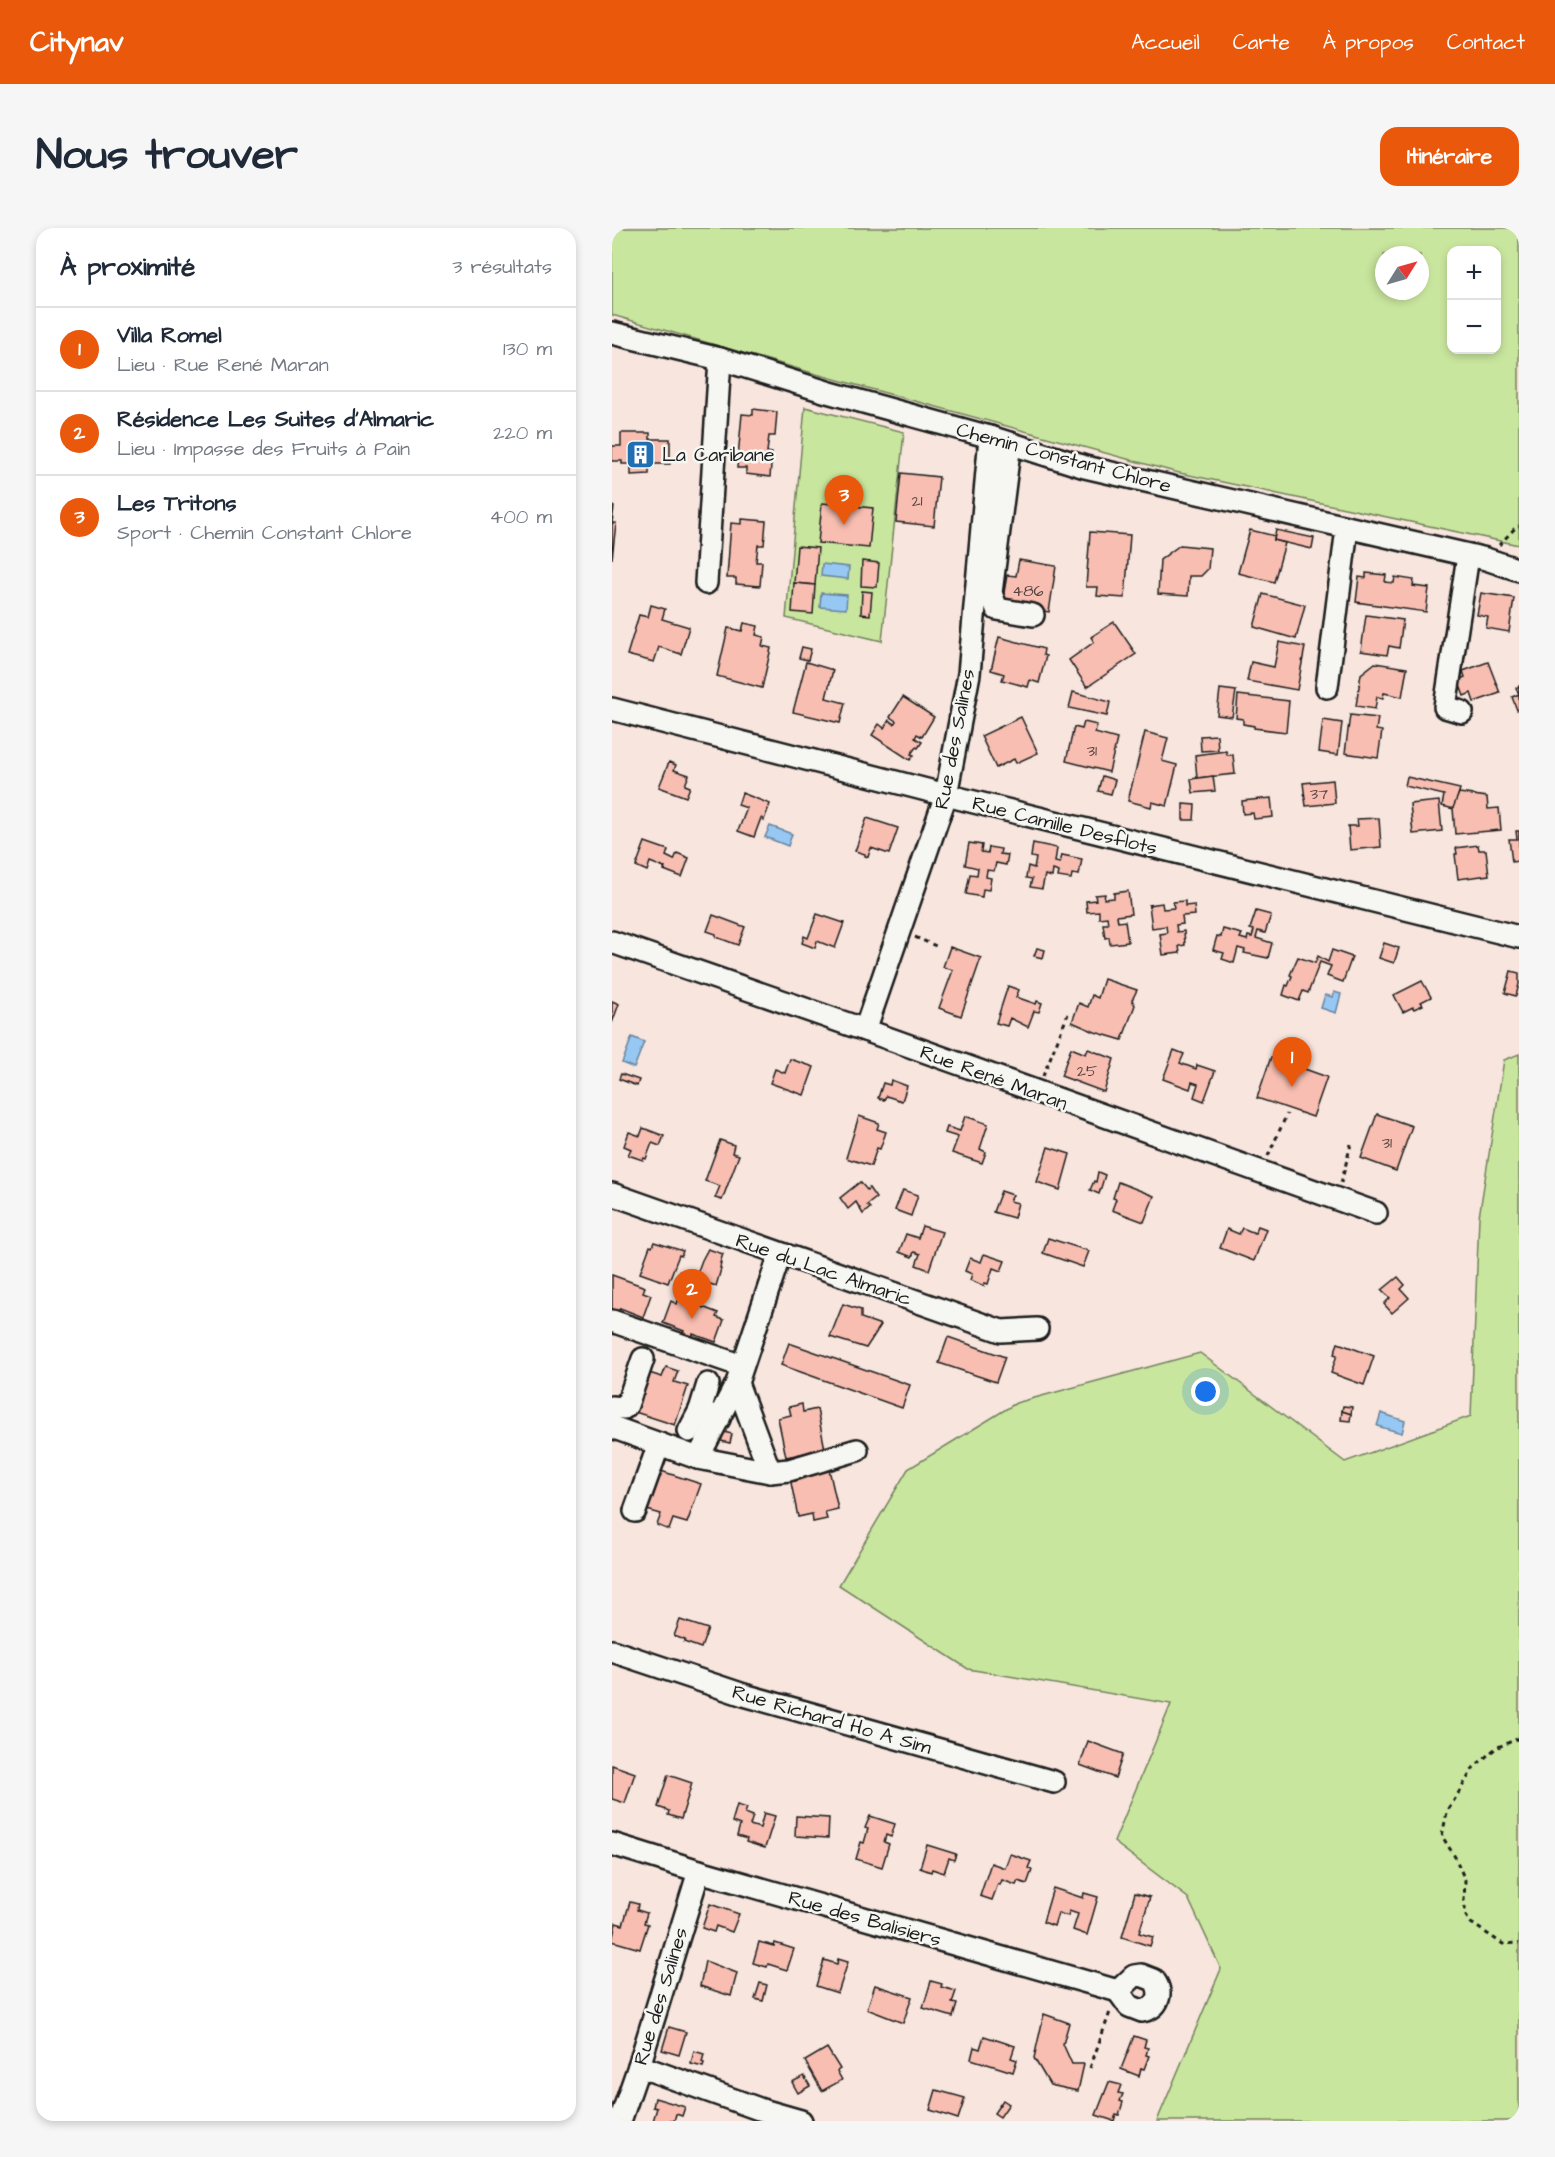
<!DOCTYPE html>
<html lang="fr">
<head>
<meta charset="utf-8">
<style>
	:root { --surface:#fff; --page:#f6f6f7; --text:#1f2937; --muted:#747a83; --line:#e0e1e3; --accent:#ea580c }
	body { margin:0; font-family:"Architects Daughter",sans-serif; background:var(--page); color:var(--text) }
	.controls { position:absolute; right:18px; top:18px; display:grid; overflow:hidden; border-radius:12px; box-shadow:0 3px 9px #0003 }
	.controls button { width:54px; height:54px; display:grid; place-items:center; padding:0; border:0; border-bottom:2px solid var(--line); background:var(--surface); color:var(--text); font:30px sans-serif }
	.compass { position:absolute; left:763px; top:18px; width:54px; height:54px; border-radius:50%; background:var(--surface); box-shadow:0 3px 9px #0003; rotate:53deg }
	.you { position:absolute; left:594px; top:1164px; width:21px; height:21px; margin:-15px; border:4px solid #fff; border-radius:50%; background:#1a73e8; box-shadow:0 0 0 9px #1a73e833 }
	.badge { display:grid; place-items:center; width:39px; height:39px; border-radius:50%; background:var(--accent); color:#fff; font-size:20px; font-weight:700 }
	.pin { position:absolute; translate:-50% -50px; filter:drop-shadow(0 2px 3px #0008) }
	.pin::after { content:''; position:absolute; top:32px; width:21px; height:18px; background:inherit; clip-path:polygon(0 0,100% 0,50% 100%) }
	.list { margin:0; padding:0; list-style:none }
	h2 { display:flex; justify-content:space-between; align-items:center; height:78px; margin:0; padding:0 24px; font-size:26px }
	h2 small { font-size:20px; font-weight:400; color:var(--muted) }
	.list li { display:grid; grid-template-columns:39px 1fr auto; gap:18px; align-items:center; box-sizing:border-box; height:84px; padding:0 24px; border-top:2px solid var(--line) }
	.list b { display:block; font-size:22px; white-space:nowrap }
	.list p { margin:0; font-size:20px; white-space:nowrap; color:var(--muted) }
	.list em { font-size:20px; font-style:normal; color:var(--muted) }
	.map { position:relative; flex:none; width:907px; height:1893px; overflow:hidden; border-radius:18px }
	header { display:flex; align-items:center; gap:36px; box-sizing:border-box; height:84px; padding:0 30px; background:var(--accent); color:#fff }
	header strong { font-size:28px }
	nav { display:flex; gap:33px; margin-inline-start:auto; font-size:21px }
	.intro { display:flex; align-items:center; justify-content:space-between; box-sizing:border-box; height:144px; padding:0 36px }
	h1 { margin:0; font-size:42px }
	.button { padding:15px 27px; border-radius:18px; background:var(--accent); color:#fff; font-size:21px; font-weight:700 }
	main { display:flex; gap:36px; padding:0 36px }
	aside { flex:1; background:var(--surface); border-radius:18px; box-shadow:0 3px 9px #0003 }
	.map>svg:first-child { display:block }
</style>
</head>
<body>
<header>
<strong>Citynav</strong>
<nav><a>Accueil</a><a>Carte</a><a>À propos</a><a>Contact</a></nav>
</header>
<div class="intro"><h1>Nous trouver</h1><a class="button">Itinéraire</a></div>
<main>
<aside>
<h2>À proximité<small>3 résultats</small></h2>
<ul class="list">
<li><span class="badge">1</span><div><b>Villa Romel</b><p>Lieu · Rue René Maran</p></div><em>130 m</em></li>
<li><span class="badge">2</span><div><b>Résidence Les Suites d'Almaric</b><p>Lieu · Impasse des Fruits à Pain</p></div><em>220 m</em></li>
<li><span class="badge">3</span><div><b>Les Tritons</b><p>Sport · Chemin Constant Chlore</p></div><em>400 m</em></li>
</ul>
</aside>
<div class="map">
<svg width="907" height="1893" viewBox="0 0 907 1893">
	<rect width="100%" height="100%" fill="#f7e5de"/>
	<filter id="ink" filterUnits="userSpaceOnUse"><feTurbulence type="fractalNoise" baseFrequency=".0167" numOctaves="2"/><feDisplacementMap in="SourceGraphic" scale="12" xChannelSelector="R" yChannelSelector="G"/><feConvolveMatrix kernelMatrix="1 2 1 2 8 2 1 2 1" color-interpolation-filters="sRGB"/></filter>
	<g filter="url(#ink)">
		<g fill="#c9e69e" stroke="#72815d" stroke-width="1.5" fill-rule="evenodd">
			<path d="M0,0H907V317L563,244L204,146L0,87ZM885,22V122H840V22ZM772,27H808V63H772Z"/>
			<polygon points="193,179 292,204 270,413 174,390"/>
			<polygon points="907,826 907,1893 545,1893 609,1741 576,1670 502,1614 559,1476 356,1441 227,1357 296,1241 404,1175 588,1125 733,1234 859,1188 867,989 892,832"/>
		</g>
		<g fill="#97c8f3" stroke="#66839d" stroke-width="1.5">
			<polygon points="210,336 237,339 236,351 209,348"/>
			<polygon points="209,365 235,367 234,381 208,379"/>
			<polygon points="158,598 180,606 176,618 153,609"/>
			<polygon points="722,764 729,766 724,785 709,780 713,767 721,769"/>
			<polygon points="20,809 32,814 22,840 10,835"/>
			<polygon points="769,1185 793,1193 790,1205 765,1198"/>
		</g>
		<g fill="#f8beb1" stroke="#1c1c1c" stroke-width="1.5">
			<polygon points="141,181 165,184 163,208 157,208 155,224 160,225 158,249 134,246 134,240 125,240 130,186 141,187"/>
			<polygon points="9,205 38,205 38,211 58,211 58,236 37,236 37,246 19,247 19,236 10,236 10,233 0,233 0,218 9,218"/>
			<polygon points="289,245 327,249 322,298 284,294"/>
			<polygon points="210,275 261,280 257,320 206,315"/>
			<polygon points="0,278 2,279 0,295 4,295 0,331"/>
			<polygon points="130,291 154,293 152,317 146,317 144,334 150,334 148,358 124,356 124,350 115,350 119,295 130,296"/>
			<polygon points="638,302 663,308 662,312 673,315 662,354 626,345"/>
			<polygon points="664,302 702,310 700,321 662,312"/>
			<polygon points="478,304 518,307 513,370 485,368 486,359 474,359"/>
			<polygon points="568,317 598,320 596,341 589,348 577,348 576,368 546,366 548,332"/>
			<polygon points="185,318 206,320 203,357 182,355"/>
			<polygon points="407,332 444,338 437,384 390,376 395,347 404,348"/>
			<polygon points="250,333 267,335 265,359 249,358"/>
			<polygon points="754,345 774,347 773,354 782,355 783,349 802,352 801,358 817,360 814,384 744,374 747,349 754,350"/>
			<polygon points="182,355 203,357 201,386 180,384"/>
			<polygon points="250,363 260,364 258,387 249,386"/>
			<polygon points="869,365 902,370 897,404 874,400 876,389 865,387"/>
			<polygon points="651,366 693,377 684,411 642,399"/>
			<polygon points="39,377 53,381 50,391 77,399 69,426 47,419 42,434 15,427 27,387 36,389"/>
			<polygon points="754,387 791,392 787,420 777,418 775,427 749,423"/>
			<polygon points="502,394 524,426 475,459 457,432 482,414 479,409"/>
			<polygon points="132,395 146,398 144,407 152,409 150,418 159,420 150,460 105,448 116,400 130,403"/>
			<polygon points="387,409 432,421 431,427 434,428 427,455 418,452 416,459 390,452 392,446 379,442"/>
			<polygon points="667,414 693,419 685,462 635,453 639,434 662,439"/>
			<polygon points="190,419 199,421 196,432 187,430"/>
			<polygon points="194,434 221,442 214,470 233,475 228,495 181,484"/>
			<polygon points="876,434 888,465 862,474 859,465 852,468 846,452 853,449 851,443"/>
			<polygon points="763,435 795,440 790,469 772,465 771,470 765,469 763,481 744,478 749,446"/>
			<polygon points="907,458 907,481 905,482 900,469 907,466 904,460"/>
			<polygon points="608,461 624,463 620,489 605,487"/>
			<polygon points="461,464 498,474 495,488 457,480"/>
			<polygon points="626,467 677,473 674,504 642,500 642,498 631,496 631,491 624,490"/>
			<polygon points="291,469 322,489 310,509 305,506 303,510 310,514 306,520 304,519 299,526 302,527 298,532 260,507 267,496 272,500 277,492 282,496 284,493 278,489"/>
			<polygon points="738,487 766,490 764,502 770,503 766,530 733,525"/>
			<polygon points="409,489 426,525 404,535 402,531 384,540 369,508"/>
			<polygon points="711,492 730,495 726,527 707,524"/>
			<polygon points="472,494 485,497 483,505 505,511 497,544 454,533 462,499 470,501"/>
			<polygon points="533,504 556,510 550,533 565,537 555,578 540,574 539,579 516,573"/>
			<polygon points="605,507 606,522 589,523 588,508"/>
			<polygon points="614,523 615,527 621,527 623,546 585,550 583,527"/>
			<polygon points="57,534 64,537 62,542 77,547 73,557 78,559 74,569 47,559"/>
			<polygon points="490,548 503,552 499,566 486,563"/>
			<polygon points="601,548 603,563 581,565 579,551"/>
			<polygon points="795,549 848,561 842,581 830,578 832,567 793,558"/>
			<polygon points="721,552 723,575 694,578 691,555"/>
			<polygon points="130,565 158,576 152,592 149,590 142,609 126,603 135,580 126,577"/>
			<polygon points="847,565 875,569 876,581 887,580 889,602 843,606 841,580"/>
			<polygon points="659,570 661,589 642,591 641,585 631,586 630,573"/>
			<polygon points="827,573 830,603 801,606 798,576"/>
			<polygon points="571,576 583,577 582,592 571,592"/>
			<polygon points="255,590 286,600 277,626 259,620 256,629 253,628 253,626 243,623"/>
			<polygon points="767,590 769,619 738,622 736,598 746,598 745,591"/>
			<polygon points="904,603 907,603 907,640 906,633 900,634 897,611 905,611"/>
			<polygon points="33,614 56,622 54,628 62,632 65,625 77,630 70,649 52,642 53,640 38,634 35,643 24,638"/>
			<polygon points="357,615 370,617 369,624 376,625 377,619 389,621 388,626 396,627 394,637 384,635 382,643 375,642 374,649 379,650 377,662 371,661 370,669 354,666 358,646 365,647 366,640 353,637"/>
			<polygon points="421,615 445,620 443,634 448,635 450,627 470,631 467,647 460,646 459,651 446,649 447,644 441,642 440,649 433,647 430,661 418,659 420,651 414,650 416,638 422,640 424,630 419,629"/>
			<polygon points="866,617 867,622 874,622 877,647 846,651 843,626 845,626 844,620"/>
			<polygon points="516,663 519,686 505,688 506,694 513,693 516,714 498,716 497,709 493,710 491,696 496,696 495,689 487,690 487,683 475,684 474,673 484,672 483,667 493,666 492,671 502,670 502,665"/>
			<polygon points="573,673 573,678 582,677 583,687 570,688 571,696 564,697 565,704 572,703 573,717 567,718 568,725 551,727 548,706 555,705 554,698 540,700 537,677 550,675 551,681 562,680 561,674"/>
			<polygon points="644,683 659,687 653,705 646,703 644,710 660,715 656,730 632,725 633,722 626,720 622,735 610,731 612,725 601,722 605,708 609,709 611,701 630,706 628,710 635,712 636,708 640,709 642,702 638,701"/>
			<polygon points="205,686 232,695 223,720 205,713 203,720 190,715 192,708 196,710"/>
			<polygon points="101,687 133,699 126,717 104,709 104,706 95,703"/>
			<polygon points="772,715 787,720 782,735 767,730"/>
			<polygon points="338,719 369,730 349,788 327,780 341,742 331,739"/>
			<polygon points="425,720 433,722 431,730 422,728"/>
			<polygon points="720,722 740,729 731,754 715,748 719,738 708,734 696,765 691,763 687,773 671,767 674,757 676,758 680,748 678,747 686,729 703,735 706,728 716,734"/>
			<polygon points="899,743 907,745 907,756 904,768 893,765"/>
			<polygon points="492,751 525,762 520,772 523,777 510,812 483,804 460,794 467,775 476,779 480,767 486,770"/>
			<polygon points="810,753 819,769 809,774 811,777 802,781 801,779 791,784 782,767"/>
			<polygon points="396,758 407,762 404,769 424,776 425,773 430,775 427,784 422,783 416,799 398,790 395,798 384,795"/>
			<polygon points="0,773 7,776 0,795"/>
			<polygon points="459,820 474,826 476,821 502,831 492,864 449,848"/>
			<polygon points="562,822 572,826 568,835 584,841 585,837 603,843 592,873 582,869 586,856 580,854 578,861 551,851"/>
			<polygon points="659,829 715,849 701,889 645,870"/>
			<polygon points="178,831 202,839 192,867 158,855 163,841 173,845"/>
			<polygon points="9,846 27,852 25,858 7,851"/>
			<polygon points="279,852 295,858 290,873 274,868 272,872 266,870 271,855 278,857"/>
			<polygon points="765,886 800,898 784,943 749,930"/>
			<polygon points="247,888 267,895 265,901 274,904 268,921 265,920 259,938 234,930"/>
			<polygon points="353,888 376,896 368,921 374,924 370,935 340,925 346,909 333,905 335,899 348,903"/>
			<polygon points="31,900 52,908 48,918 40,915 34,931 32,930 31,932 16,927 19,921 12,918 17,904 28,908"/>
			<polygon points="108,912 122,917 120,925 127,927 110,972 103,970 108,958 93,953"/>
			<polygon points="436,919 458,926 448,962 425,954"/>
			<polygon points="486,944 493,947 487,966 478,962 482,953 484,954"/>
			<polygon points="248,954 255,962 257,960 264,970 255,977 258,980 251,986 244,974 236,981 228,970"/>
			<polygon points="506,954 542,968 532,994 500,982 504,971 501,970"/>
			<polygon points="291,962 306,967 299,988 283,982"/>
			<polygon points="389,963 401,967 398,973 406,975 402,990 381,984"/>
			<polygon points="310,998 330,1004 317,1042 304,1037 308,1026 302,1024 300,1029 287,1024 294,1006 306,1010"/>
			<polygon points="646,998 654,1001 642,1033 608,1020 615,1001 627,1006 630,1000 643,1005"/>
			<polygon points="436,1010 477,1023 471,1039 431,1025"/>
			<polygon points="42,1014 71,1023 69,1028 67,1027 56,1055 28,1045 38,1018 40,1019"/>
			<polygon points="96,1021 111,1026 108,1035 109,1035 108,1040 109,1041 104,1058 83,1051 90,1032"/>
			<polygon points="372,1026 393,1033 389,1043 381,1040 376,1056 373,1055 372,1058 358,1052 360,1046 353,1043 358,1030 369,1034"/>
			<polygon points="0,1047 33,1059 31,1064 39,1067 31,1089 8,1080 6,1085 0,1083"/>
			<polygon points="786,1049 793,1057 789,1061 797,1070 780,1085 772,1076 778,1070 770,1062"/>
			<polygon points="67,1070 106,1085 104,1089 112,1092 104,1114 81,1106 80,1111 70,1107 72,1103 51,1095 59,1073 65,1076"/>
			<polygon points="231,1076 249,1082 249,1090 269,1097 254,1120 218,1109"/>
			<polygon points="336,1109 393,1129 384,1154 327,1135"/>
			<polygon points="177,1115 298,1157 290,1180 169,1137"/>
			<polygon points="726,1115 762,1128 752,1157 719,1145 725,1127 722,1126"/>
			<polygon points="54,1139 66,1143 62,1154 76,1158 63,1197 23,1184 37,1145 50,1149"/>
			<polygon points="190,1176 191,1184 205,1181 213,1221 174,1229 166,1190 179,1187 177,1179"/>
			<polygon points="731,1178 740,1179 739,1186 730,1183"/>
			<polygon points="730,1183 739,1186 738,1193 729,1192"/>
			<polygon points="112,1204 120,1206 118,1215 109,1213"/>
			<polygon points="217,1241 226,1281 213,1284 215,1291 201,1294 200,1286 186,1289 178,1250"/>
			<polygon points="49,1243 89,1256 75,1295 61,1291 57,1302 45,1297 49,1286 35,1282"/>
			<polygon points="68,1392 96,1401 89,1420 72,1414 73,1412 62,1408"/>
			<polygon points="476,1513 511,1526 503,1550 468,1537"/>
			<polygon points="0,1537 23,1545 13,1575 0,1571"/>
			<polygon points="56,1547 80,1555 69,1591 56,1587 57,1583 46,1579"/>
			<polygon points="125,1577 135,1580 133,1585 141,1588 138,1597 148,1600 152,1585 163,1588 153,1620 134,1614 135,1611 125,1608 128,1597 120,1594"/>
			<polygon points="184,1588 217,1590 216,1610 183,1608"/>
			<polygon points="258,1588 283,1596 279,1609 274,1607 272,1614 277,1616 270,1639 244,1631 249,1614 252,1615 256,1601 253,1600"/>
			<polygon points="315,1617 344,1626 342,1632 337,1630 332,1645 320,1641 319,1644 308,1640"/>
			<polygon points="398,1626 419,1633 416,1640 420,1642 415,1656 406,1653 404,1657 390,1652 388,1657 386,1656 380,1672 368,1668 379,1635 393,1640"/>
			<polygon points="441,1660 471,1670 472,1665 486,1669 475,1707 461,1702 466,1686 457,1683 456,1688 446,1685 442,1698 431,1694"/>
			<polygon points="523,1665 538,1669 527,1705 541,1709 538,1718 510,1709"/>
			<polygon points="18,1674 26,1676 25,1682 35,1685 32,1695 36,1696 28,1721 0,1713 4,1695 11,1697"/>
			<polygon points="98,1676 127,1686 120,1704 104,1698 102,1704 90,1700"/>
			<polygon points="147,1714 162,1718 163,1715 182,1721 175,1742 156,1736 155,1739 141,1735"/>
			<polygon points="226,1731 236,1734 226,1765 204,1758 212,1732 225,1736"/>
			<polygon points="93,1733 125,1745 119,1768 88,1758"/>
			<polygon points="319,1753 330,1756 329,1759 344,1763 340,1775 345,1776 341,1789 311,1780"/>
			<polygon points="148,1755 155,1757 151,1773 143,1771"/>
			<polygon points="263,1757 300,1769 291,1795 255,1781"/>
			<polygon points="432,1786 457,1795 451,1816 460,1836 472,1836 466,1863 438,1857 422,1830"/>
			<polygon points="57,1799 74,1804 67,1827 50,1822"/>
			<polygon points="372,1808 403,1818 399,1830 405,1832 401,1844 359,1831 362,1819 368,1821"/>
			<polygon points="522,1808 534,1812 532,1819 536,1820 534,1827 537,1828 532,1841 529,1840 527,1848 509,1841"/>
			<polygon points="215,1820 228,1841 225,1843 230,1852 210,1863 193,1833"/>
			<polygon points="82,1823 92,1826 90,1834 92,1835 91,1839 79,1836"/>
			<polygon points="192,1848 198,1858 186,1865 180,1854"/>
			<polygon points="497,1854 509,1857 506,1865 511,1866 508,1873 511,1874 507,1887 504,1886 502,1893 484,1887"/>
			<polygon points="324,1862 353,1870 346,1891 318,1882"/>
			<polygon points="43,1870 73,1879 70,1888 64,1886 62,1893 41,1893 45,1880 41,1879"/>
			<polygon points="391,1872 397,1876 388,1889 382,1885"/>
		</g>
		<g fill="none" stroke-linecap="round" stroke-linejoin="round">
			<defs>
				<g id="minor">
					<polyline points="0,105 108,131 215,164 378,209 473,239 874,331 907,342"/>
					<polyline points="398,215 379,365 385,381 421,387"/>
					<polyline points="94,355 108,131"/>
					<polyline points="715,459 735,300"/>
					<polyline points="0,481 334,567 907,709"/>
					<polyline points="850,484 833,479 856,328"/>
					<polyline points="0,714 253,802 764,985"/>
					<polyline points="253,802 334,567 357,446 378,209"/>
					<polyline points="0,966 389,1103 425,1101"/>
					<polyline points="0,1093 130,1138"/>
					<polyline points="125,1155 158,1244"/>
					<polyline points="96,1156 88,1182 107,1191"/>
					<polyline points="0,1179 12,1180 15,1177 31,1131"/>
					<polyline points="0,1199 86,1230 158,1244 177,1242 245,1222"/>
					<polyline points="77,1203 88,1182"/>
					<polyline points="86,1230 125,1155 168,1026"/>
					<polyline points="23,1283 47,1216"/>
					<polyline points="0,1423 132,1467 442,1554"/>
					<polyline points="0,1616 87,1643 506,1763"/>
					<path d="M529,1747L542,1752C552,1766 546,1780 530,1783L517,1778L506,1763L522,1748Z"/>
					<polyline points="27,1838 147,1881 189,1893"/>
					<polyline points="8,1893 27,1838 87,1643"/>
				</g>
			</defs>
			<use href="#minor" stroke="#1c1c1c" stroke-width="26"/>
			<g stroke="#1c1c1c" stroke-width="3" stroke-dasharray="4.5 4.5" stroke-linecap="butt">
				<polyline points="887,317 904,299 907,298"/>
				<polyline points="303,709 326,719"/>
				<polyline points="431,848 456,786"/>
				<polyline points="656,928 675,886"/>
				<polyline points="729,955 739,916"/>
				<polyline points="907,1510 884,1520 862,1539 835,1584 830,1608 843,1629 853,1652 852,1673 854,1688 859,1695 891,1716 907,1715"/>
				<polyline points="478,1840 498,1784"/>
			</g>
			<use href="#minor" stroke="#f6f6f2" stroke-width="21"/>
		</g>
	</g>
	<defs>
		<symbol id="building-square" viewBox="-11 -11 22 22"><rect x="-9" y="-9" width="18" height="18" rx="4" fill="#1f6fb2" stroke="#f6f6f2"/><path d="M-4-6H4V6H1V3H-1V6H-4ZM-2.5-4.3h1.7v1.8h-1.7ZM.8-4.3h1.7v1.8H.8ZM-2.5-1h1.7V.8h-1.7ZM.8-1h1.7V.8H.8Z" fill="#fff"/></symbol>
	</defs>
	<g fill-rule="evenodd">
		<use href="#building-square" x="12" y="210" width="33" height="33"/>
	</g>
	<g text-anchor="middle" stroke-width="5" stroke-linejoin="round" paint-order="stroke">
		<g font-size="16" fill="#534441">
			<text x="305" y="278">21</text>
			<text x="416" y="368">486</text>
			<text x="480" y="528">31</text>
			<text x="707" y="571">37</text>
			<text x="475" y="848">25</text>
			<text x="775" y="920">31</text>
		</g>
		<g font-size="20" fill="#1c1c1c" stroke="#f6f6f2" text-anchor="start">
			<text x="50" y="233">La Caribane</text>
		</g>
		<g font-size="20" fill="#1c1c1c" stroke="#f6f6f2">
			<text transform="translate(452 229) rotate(15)" y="7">Chemin Constant Chlore</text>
			<text transform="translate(342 511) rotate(-79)" y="7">Rue des Salines</text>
			<text transform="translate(453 597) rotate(14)" y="7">Rue Camille Desflots</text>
			<text transform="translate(382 849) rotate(20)" y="7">Rue René Maran</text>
			<text transform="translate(212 1041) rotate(19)" y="7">Rue du Lac Almaric</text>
			<text transform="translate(220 1491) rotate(16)" y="7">Rue Richard Ho A Sim</text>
			<text transform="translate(253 1690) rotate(16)" y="7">Rue des Balisiers</text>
			<text transform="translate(48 1768) rotate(-73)" y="7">Rue des Salines</text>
		</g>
	</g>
</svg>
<div class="controls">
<button>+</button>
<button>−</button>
</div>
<svg class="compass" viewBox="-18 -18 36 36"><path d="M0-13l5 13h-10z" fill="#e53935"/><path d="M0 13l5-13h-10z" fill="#747a83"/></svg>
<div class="you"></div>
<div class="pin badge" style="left:680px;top:859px">1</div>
<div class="pin badge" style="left:80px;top:1091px">2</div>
<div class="pin badge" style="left:232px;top:297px">3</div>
</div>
</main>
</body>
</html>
